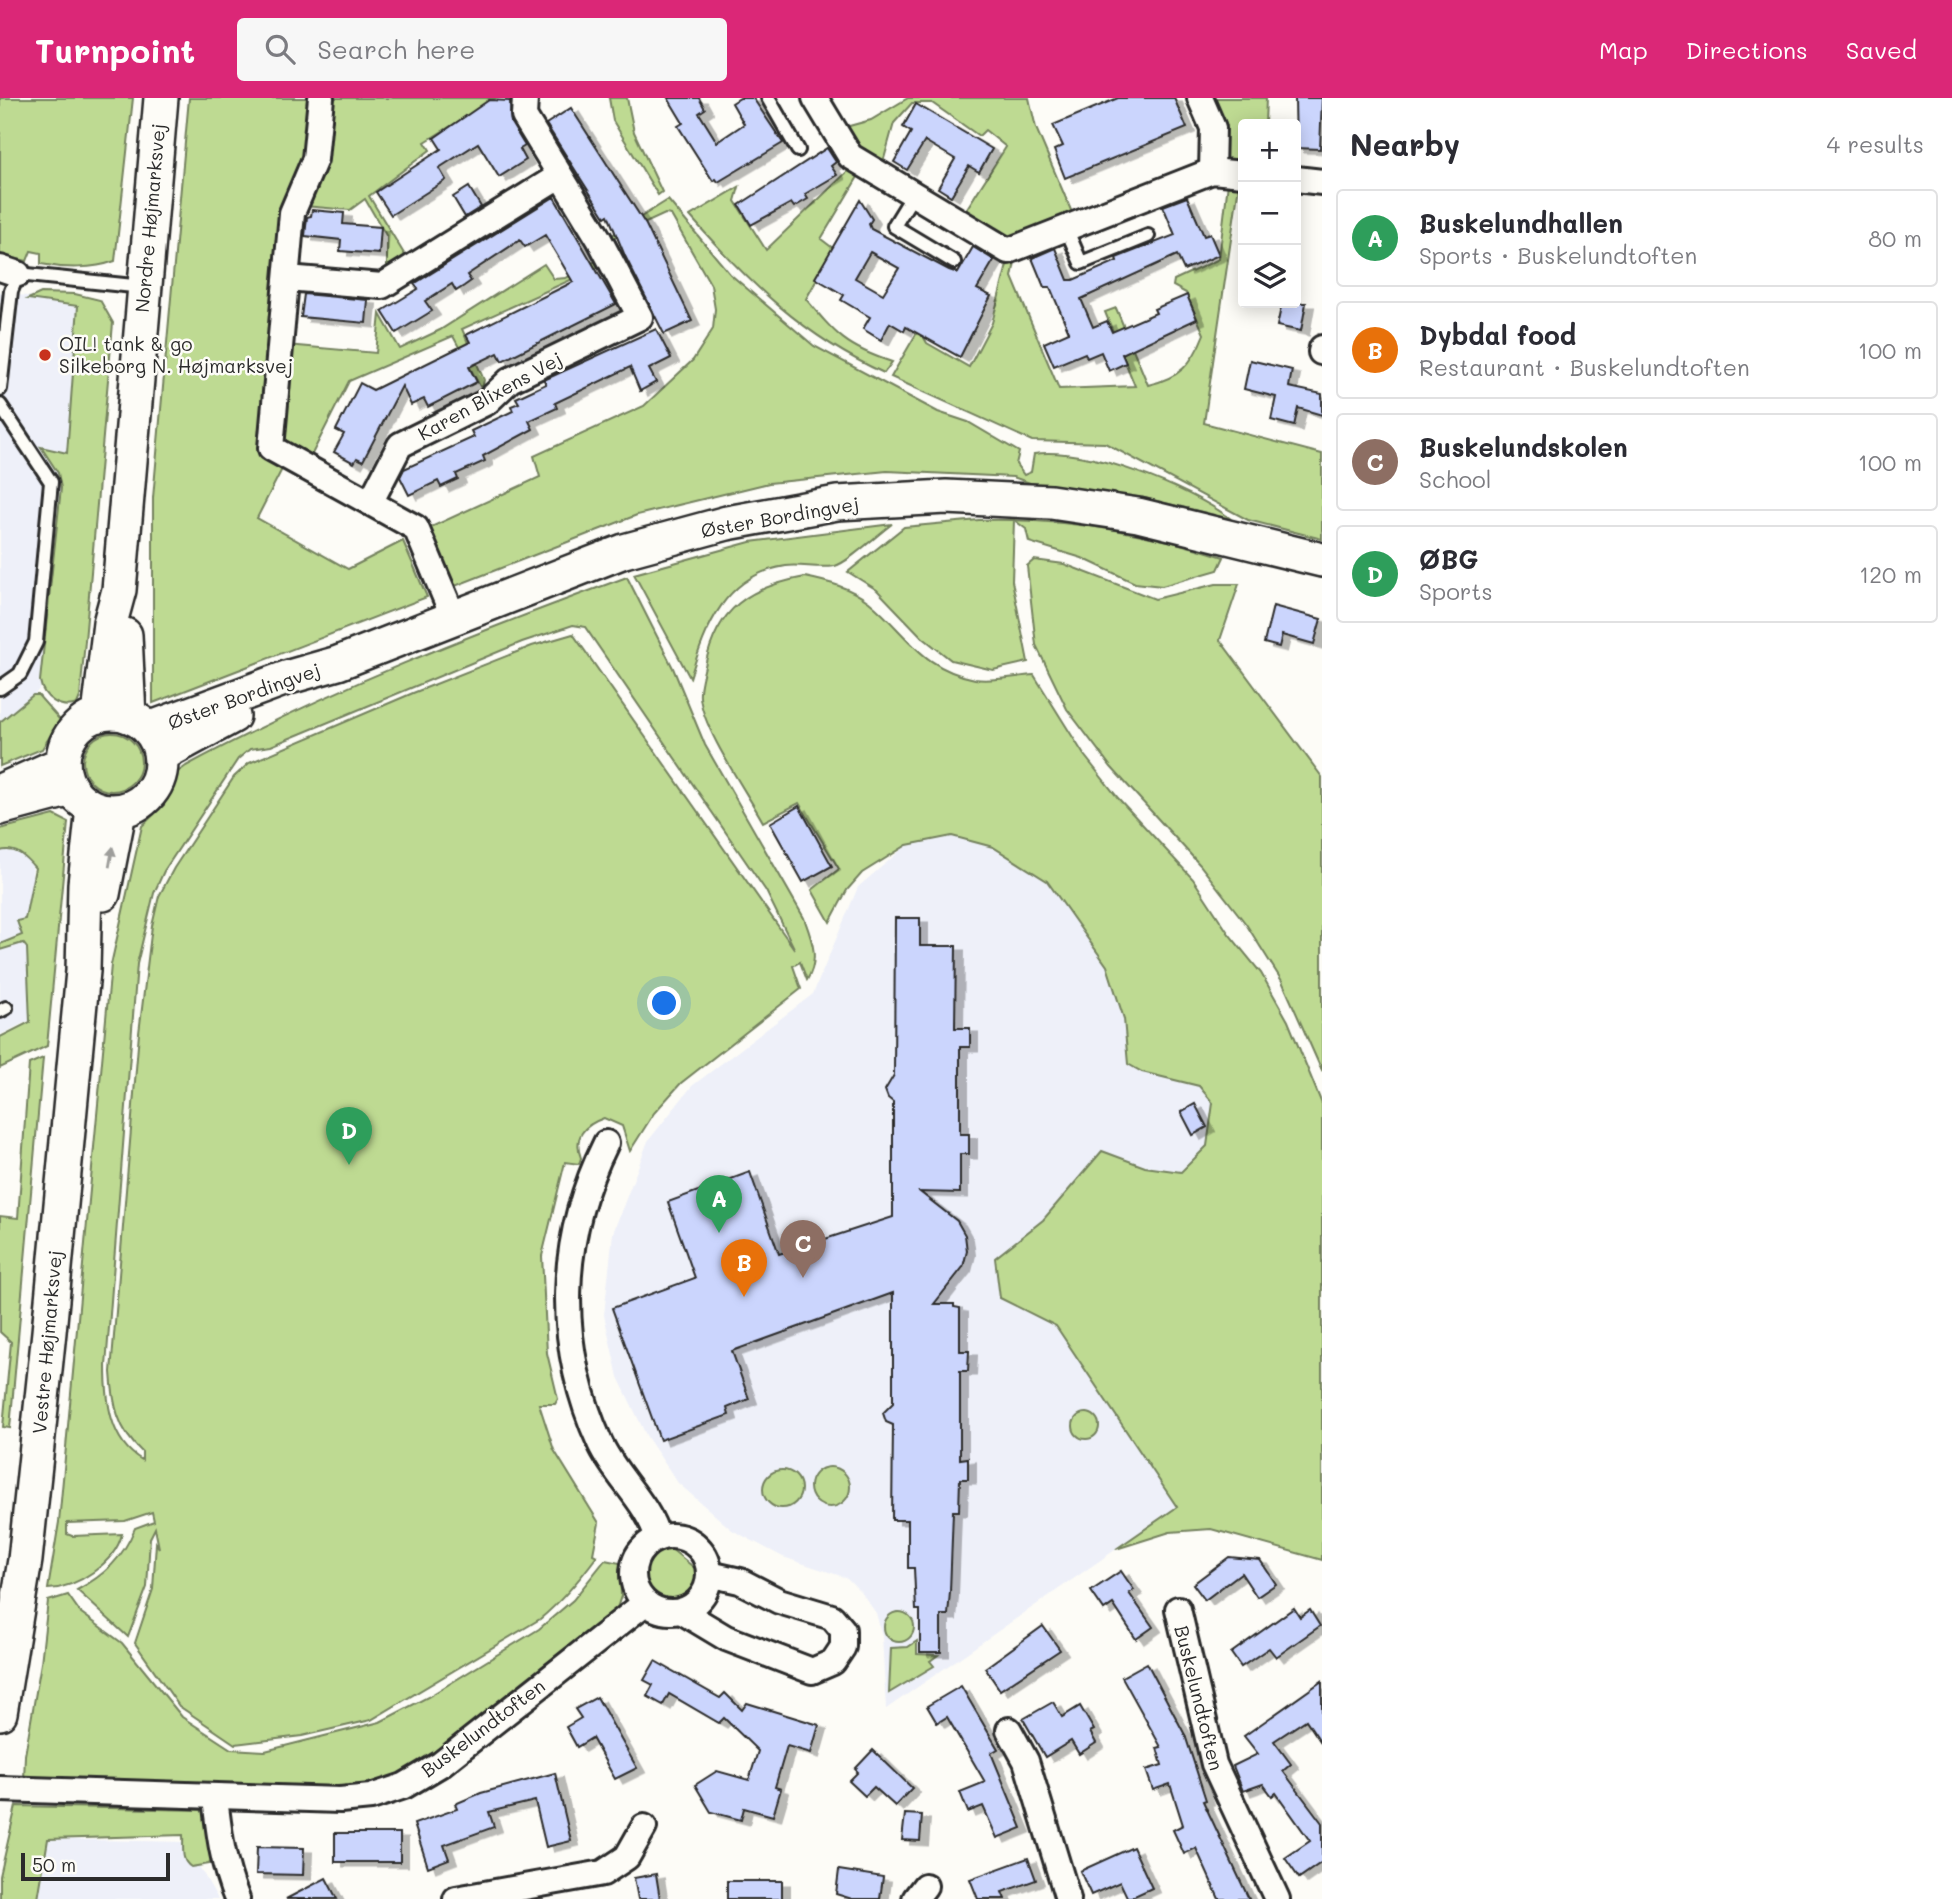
<!DOCTYPE html>
<html lang="en">
<head>
<meta charset="utf-8">
<style>
	:root { --surface:#fff; --page:#f7f7f7; --text:#2b2b33; --muted:#7c7c81; --line:#e1e1e2; --accent:#db2777 }
	body { margin:0; font-family:Mali,sans-serif; background:var(--page); color:var(--text) }
	.controls { position:absolute; right:21px; top:21px; display:grid; overflow:hidden; border-radius:7px; box-shadow:0 4px 18px #0003 }
	.controls button { width:63px; height:63px; display:grid; place-items:center; padding:0; border:0; border-bottom:2px solid var(--line); background:var(--surface); color:var(--text); font:35px sans-serif }
	.scale { position:absolute; left:21px; bottom:18px; width:149px; box-sizing:border-box; padding-left:7px; border:4px solid #2b2b2b; border-top:0; font-size:19px; line-height:24px; white-space:nowrap; color:#2b2b2b; -webkit-text-stroke:5px #fdfcf7; paint-order:stroke }
	.you { position:absolute; left:665px; top:906px; width:24px; height:24px; margin:-18px; border:5px solid #fff; border-radius:50%; background:#1a73e8; box-shadow:0 0 0 10px #1a73e833 }
	.badge { display:grid; place-items:center; width:46px; height:46px; border-radius:50%; background:var(--accent); color:#fff; font-size:23px; font-weight:700 }
	.pin { position:absolute; translate:-50% -58px; filter:drop-shadow(0 2px 4px #0008) }
	.pin::after { content:''; position:absolute; top:37px; width:24px; height:21px; background:inherit; clip-path:polygon(0 0,100% 0,50% 100%) }
	.list { margin:0; padding:0; list-style:none }
	h2 { display:flex; justify-content:space-between; align-items:center; height:91px; margin:0; padding:0 28px; font-size:30px }
	h2 small { font-size:23px; font-weight:400; color:var(--muted) }
	.list li { display:grid; grid-template-columns:46px 1fr auto; gap:21px; align-items:center; box-sizing:border-box; height:98px; margin:0 14px 14px; padding:0 14px; border:2px solid var(--line); border-radius:7px }
	.list b { display:block; font-size:26px; white-space:nowrap }
	.list p { margin:0; font-size:23px; white-space:nowrap; color:var(--muted) }
	.list em { font-size:23px; font-style:normal; color:var(--muted) }
	.icon { flex:none; width:38px; height:38px; fill:none; stroke:currentColor; stroke-width:2; stroke-linecap:round; stroke-linejoin:round }
	.map { position:relative; flex:none; width:1322px; height:1801px; overflow:hidden }
	header { display:flex; align-items:center; gap:42px; box-sizing:border-box; height:98px; padding:0 35px; background:var(--accent); color:#fff }
	header strong { font-size:33px }
	nav { display:flex; gap:38px; margin-inline-start:auto; font-size:24px }
	.search { width:490px; height:63px; background:var(--page); display:flex; align-items:center; gap:18px; box-sizing:border-box; padding:0 24px; border-radius:7px; color:var(--muted); font-size:26px }
	main { display:flex }
	aside { flex:1; background:var(--surface) }
	.map>svg:first-child { display:block }
</style>
</head>
<body>
<header>
<strong>Turnpoint</strong>
<div class="search"><svg class="icon" aria-label="search" viewBox="0 0 24 24"><circle cx="10" cy="10" r="6"/><path d="M15 15l6 6"/></svg>Search here</div>
<nav><a>Map</a><a>Directions</a><a>Saved</a></nav>
</header>
<main>
<div class="map">
<svg width="1322" height="1801" viewBox="0 0 1322 1801">
	<defs>
		<filter id="shadow"><feDropShadow dx="8" dy="4.5" stdDeviation="0" flood-color="#0004"/></filter>
	</defs>
	<rect width="100%" height="100%" fill="#fdfcf7"/>
	<filter id="ink" filterUnits="userSpaceOnUse"><feTurbulence type="fractalNoise" baseFrequency=".0143" numOctaves="2"/><feDisplacementMap in="SourceGraphic" scale="14" xChannelSelector="R" yChannelSelector="G"/><feConvolveMatrix kernelMatrix="1 2 1 2 8 2 1 2 1" color-interpolation-filters="sRGB"/></filter>
	<g filter="url(#ink)">
		<g fill="#eef0f9">
			<polygon points="0,195 82,204 48,579 0,643"/>
			<polygon points="0,736 32,745 34,920 0,937"/>
			<polygon points="952,738 993,749 1047,783 1105,864 1124,921 1128,966 1142,974 1200,988 1213,1005 1207,1048 1181,1075 1145,1069 1102,1053 1043,1122 995,1160 1000,1200 1056,1228 1177,1409 886,1611 882,1538 876,1515 861,1494 847,1480 783,1459 732,1432 678,1385 647,1339 618,1279 604,1217 613,1135 648,1043 692,988 813,896 858,789 907,747"/>
			<polygon points="48,1741 185,1744 218,1801 38,1801"/>
		</g>
		<g fill="#beda92" stroke="#74825e" stroke-width="2" fill-rule="evenodd">
			<path d="M0,0H133L115,163C93,171 65,171 41,166V155L31,153L27,163L0,157Z"/>
			<polygon points="189,0 310,0 305,52 295,84 260,343 282,371 257,420 348,471 403,443 427,499 153,605 153,400"/>
			<polygon points="328,0 496,0 425,44 430,52 369,98 406,159 387,173 387,139 365,101 350,112 304,108"/>
			<polygon points="609,0 627,0 634,34 662,94 658,97 613,23"/>
			<polygon points="908,0 1029,0 1036,30 1073,117 1008,143 964,115 1006,49 985,32 979,38 932,5 912,5 894,25 882,68 851,50 842,30 871,22"/>
			<polygon points="1210,0 1266,0 1265,26 1243,26 1243,69 1223,67"/>
			<path d="M850,71L859,77L821,141L834,151L806,201C836,237 846,249 892,264L884,275C804,239 747,183 690,118L739,89L735,103L766,152Z"/>
			<path d="M1228,85L1239,87L1204,325L1322,356V441L1248,422L1105,345L1032,343L891,279L919,231L927,245L969,269L992,225L1008,163L1015,164L1012,179L1059,291L1135,288L1105,214L1116,210L1148,287C1179,280 1192,267 1204,236L1186,195L1173,188L1174,182L1219,161Z"/>
			<path d="M668,102L730,176L814,248L938,314L968,324L1019,354L1016,366L1024,377L1031,374L1034,356C1087,349 1189,389 1231,421L1145,400L1030,385L1013,379L887,373L769,385L637,417L455,488L429,430L540,379L534,358L644,308L693,262L713,231L715,211L711,187L671,117L665,116L611,141L609,139Z"/>
			<polygon points="601,160 606,166 462,231 484,282 482,292 453,238 349,283 309,362 287,351 279,336 287,247 376,255 380,216 400,251 440,232 544,166 554,181 566,180"/>
			<path d="M41,195L75,196L100,202L113,225L80,599L77,606C60,612 43,600 40,583L61,390L58,375L41,349L67,355L78,208L28,201Z"/>
			<path d="M979,422C1062,420 1145,433 1224,459L1218,472L1162,488L1135,485L1082,460L1029,444L1026,431L1014,422L1012,483L1028,564L993,572L951,562L922,539L877,492L848,474L904,429Z"/>
			<path d="M892,426C879,435 848,465 835,468C819,471 801,466 786,468C725,477 706,528 690,580L634,476L750,444Z"/>
			<polygon points="1034,462 1064,466 1155,501 1216,486 1239,486 1220,542 1322,679 1322,973 1282,883 1246,826 1200,767 1111,669 1067,611 1036,547 1027,468"/>
			<path d="M627,479L673,570L705,647L804,820C812,842 820,861 807,882L800,864L793,868L801,891L681,985L654,1015L630,1053L622,1028L604,1020C584,1027 573,1039 581,1060L579,1066L565,1064L542,1158L547,1255L558,1301L555,1306H539L554,1352L599,1425L593,1456L597,1458C580,1481 563,1502 540,1521L371,1622L302,1638L235,1646L179,1608L135,1545L153,1491L156,1445L159,1450L155,1430L150,1440L147,1489L128,1539L77,1492C105,1477 123,1460 135,1430L154,1423L152,1414L125,1423L67,1425V1436L72,1438L122,1436C115,1465 77,1490 48,1491L59,1424L111,867L142,728L164,707L178,674L186,668C327,592 477,534 627,479ZM573,527L585,529L766,793L795,852L573,536L532,548L413,595L249,665L234,679L174,770L159,798L152,828L139,935L111,1274C113,1306 117,1331 142,1354V1362C109,1343 106,1301 106,1268L137,866L154,795L164,773L238,661L250,651L271,648L522,544Z"/>
			<path d="M805,479C829,484 849,489 869,504C908,536 920,570 975,581C993,584 1016,578 1034,577L1084,657L1118,700L1193,781L1229,836L1261,875L1288,923L1322,1006V1462L1211,1431L1170,1434L1116,1451L1177,1409L1056,1228L1000,1200L995,1160L1043,1122L1102,1053L1145,1069L1181,1074L1207,1048L1213,1005L1199,988L1142,974L1128,966L1124,921L1107,868L1047,783L993,749L952,738L907,747L862,775L847,792L830,824L812,792L839,771L799,705L763,724C746,693 703,632 700,599C699,589 703,577 705,568C717,510 749,489 805,479Z"/>
			<polygon points="33,597 38,597 60,622 42,651 0,668 0,624"/>
			<circle cx="112" cy="664" r="29"/>
			<path d="M54,717L68,724L47,948L0,970V939L30,924L27,850L23,845L0,852V846L22,837L17,823L25,821L35,770C25,758 16,749 0,753V731Z"/>
			<polygon points="43,960 10,1330 3,1329 11,1244 0,1234 0,1118 18,1120 29,966"/>
			<circle cx="1086" cy="1328" r="13"/>
			<circle cx="830" cy="1389" r="20"/>
			<circle cx="782" cy="1391" r="19"/>
			<path d="M661,1449L670,1450L697,1472L700,1489L688,1503L658,1504C644,1488 640,1478 645,1457Z"/>
			<polygon points="605,1462 620,1465 621,1498 617,1510 411,1675 377,1687 346,1690 24,1682 25,1657 41,1565 48,1503 68,1497 80,1514 122,1545 182,1619 231,1651 265,1653 380,1624 428,1599 539,1531 573,1502"/>
			<circle cx="899" cy="1529" r="15"/>
			<polygon points="917,1543 917,1556 938,1557 930,1563 934,1568 889,1595 891,1550 908,1549"/>
			<path d="M16,1708L201,1712L206,1717L214,1757L209,1766L191,1769C180,1762 184,1749 183,1737L48,1741L38,1801H0V1778Z"/>
		</g>
		<g fill="#cbd5fd" stroke="#2b2b2b" stroke-width="2" fill-rule="evenodd" filter="url(#shadow)">
			<polygon points="668,0 699,0 705,11 699,15 717,44 744,26 732,5 740,0 753,0 783,45 718,84 716,81 713,83 678,28 683,25"/>
			<polygon points="1118,0 1174,0 1187,30 1065,80 1054,52 1063,48 1053,27"/>
			<polygon points="1295,0 1322,0 1320,51 1296,50"/>
			<polygon points="489,2 510,3 511,25 525,48 520,51 526,62 499,79 478,45 439,70 446,82 391,117 376,94 441,51 434,40"/>
			<polygon points="916,6 992,51 979,74 969,68 951,98 938,90 955,61 925,43 907,72 894,64 911,34 903,29"/>
			<polygon points="571,10 646,127 692,223 664,236 625,158 608,117 605,119 546,26"/>
			<polygon points="827,50 836,64 831,68 837,77 805,96 808,101 794,109 791,105 751,127 739,107"/>
			<polygon points="469,89 481,109 465,119 453,99"/>
			<polygon points="554,99 616,206 502,263 498,255 469,269 477,284 428,309 424,301 411,307 402,288 363,363 357,360 354,365 334,354 344,336 336,332 360,285 373,292 470,244 466,237 573,184 545,137 525,149 520,142 467,177 471,183 464,188 456,193 452,186 425,203 432,213 396,235 382,213 418,191 414,186"/>
			<polygon points="1187,99 1204,138 1210,136 1219,157 1184,172 1177,157 1081,201 1093,229 1107,223 1112,234 1156,215 1154,211 1187,197 1197,221 1122,256 1126,265 1109,273 1101,254 1087,260 1085,255 1054,268 1044,245 1069,234 1050,189 1044,189 1032,160 1055,150 1068,182 1073,182 1117,163 1116,160 1175,137 1163,108"/>
			<path d="M860,102L872,121L869,126L871,131L949,172L958,175L973,149L994,162L977,191L991,198L960,259L906,229L904,233L890,225L881,242L863,231L870,219L841,202L844,197L815,180ZM870,154L899,170L883,196L855,180Z"/>
			<polygon points="312,112 344,115 343,126 381,129 379,156 340,153 341,142 305,138 307,119 311,118"/>
			<polygon points="304,196 368,202 366,225 301,219"/>
			<polygon points="1282,205 1306,205 1301,233 1277,228"/>
			<polygon points="656,231 671,260 649,271 656,284 640,293 630,269 555,305 557,310 529,323 533,331 483,358 485,363 456,376 458,381 441,389 438,383 409,397 400,379 404,371 474,339 471,333 513,313 511,308 519,305 516,300 546,286 544,282"/>
			<polygon points="1250,262 1292,272 1289,289 1322,296 1322,317 1298,310 1294,328 1271,322 1276,299 1244,291"/>
			<polygon points="1273,508 1321,521 1314,546 1282,537 1279,549 1264,545"/>
			<polygon points="799,708 832,768 803,784 770,725"/>
			<polygon points="895,820 920,820 920,848 956,848 955,930 970,930 970,949 960,949 960,1036 969,1036 969,1056 960,1056 960,1095 920,1094 957,1123 965,1137 967,1153 963,1169 934,1206 954,1206 954,1209 960,1210 960,1253 969,1253 968,1273 960,1273 960,1361 968,1360 968,1381 960,1381 959,1413 953,1413 950,1494 948,1517 941,1517 941,1554 920,1554 920,1512 916,1512 914,1470 908,1470 908,1422 892,1422 893,1327 886,1324 883,1315 893,1305 893,1195 732,1253 749,1301 727,1310 729,1317 660,1342 612,1210 695,1180 668,1104 750,1074 779,1156 893,1119 893,1004 888,1000 885,992 894,977"/>
			<polygon points="1195,1006 1207,1029 1193,1037 1181,1014"/>
			<polygon points="1229,1459 1260,1462 1276,1486 1257,1499 1241,1475 1205,1502 1193,1486"/>
			<polygon points="1121,1473 1134,1492 1129,1495 1153,1529 1136,1541 1113,1506 1104,1512 1091,1493"/>
			<polygon points="1294,1510 1300,1519 1310,1512 1320,1528 1276,1559 1269,1550 1241,1569 1231,1555"/>
			<polygon points="1043,1528 1060,1552 1000,1592 985,1570"/>
			<polygon points="655,1563 720,1600 725,1595 742,1612 747,1605 819,1627 811,1655 787,1648 775,1689 781,1691 773,1718 744,1710 741,1722 711,1714 695,1687 717,1673 749,1682 758,1653 724,1620 719,1625 669,1596 663,1607 647,1598 653,1587 644,1582"/>
			<polygon points="1147,1565 1185,1637 1206,1702 1203,1703 1249,1801 1219,1801 1196,1750 1184,1756 1173,1732 1183,1727 1170,1686 1153,1692 1146,1672 1162,1667 1157,1650 1161,1649 1122,1579"/>
			<polygon points="1322,1583 1322,1646 1306,1622 1274,1643 1291,1666 1283,1673 1322,1725 1322,1764 1299,1780 1285,1760 1310,1743 1276,1695 1272,1698 1263,1686 1243,1693 1233,1668 1258,1656 1244,1638"/>
			<polygon points="961,1588 998,1651 991,1655 1022,1730 997,1740 983,1708 968,1714 960,1694 985,1684 947,1619 937,1625 927,1608"/>
			<polygon points="597,1599 637,1670 615,1681 592,1640 577,1649 566,1629 581,1620 575,1611"/>
			<polygon points="1053,1604 1062,1619 1080,1608 1094,1632 1090,1634 1096,1645 1079,1656 1071,1643 1045,1659 1023,1621"/>
			<polygon points="873,1652 912,1690 895,1708 874,1689 865,1698 849,1683 858,1674 855,1671"/>
			<polygon points="555,1675 571,1743 546,1749 535,1703 489,1714 494,1729 444,1747 449,1761 428,1769 414,1726 457,1711 455,1706 481,1695"/>
			<polygon points="905,1716 922,1717 920,1743 902,1742"/>
			<rect x="335" y="1735" width="65" height="29"/>
			<polygon points="257,1749 304,1750 303,1777 256,1776"/>
			<polygon points="1133,1749 1152,1790 1128,1801 1120,1784 1091,1797 1080,1773"/>
			<polygon points="1028,1760 1036,1782 1002,1794 1005,1801 978,1801 970,1781"/>
			<polygon points="839,1772 883,1779 880,1801 852,1801 836,1796"/>
			<polygon points="656,1776 660,1801 638,1801 634,1780"/>
			<polygon points="326,1780 337,1801 286,1801"/>
			<rect x="727" y="1783" width="55" height="18"/>
		</g>
		<g fill="none" stroke-linecap="round" stroke-linejoin="round">
			<defs>
				<g id="lane">
					<polyline points="768,0 798,52"/>
					<polyline points="913,97 894,128 954,164"/>
					<polyline points="1066,130 1081,165 1148,138"/>
					<polyline points="0,291 11,193 18,176 143,189"/>
					<polyline points="0,307 51,384 36,544 20,576 0,590"/>
					<polyline points="0,913 6,910"/>
				</g>
				<g id="street">
					<polyline points="321,0 315,61 292,115 271,350 416,430 453,518"/>
					<polyline points="815,0 850,58 1008,153 1212,73 1243,76"/>
					<polyline points="1200,0 1213,30 1212,73"/>
					<polyline points="1296,81 1322,84"/>
					<polyline points="0,170 18,176"/>
					<polyline points="287,180 382,188 559,78"/>
					<polyline points="1321,254 1322,250"/>
					<polyline points="371,403 400,347 487,304 510,282 640,219 599,141 524,18 525,0"/>
					<path d="M606,1045C558,1141 555,1246 600,1345C616,1380 647,1403 658,1440"/>
					<circle cx="671" cy="1476" r="38"/>
					<polyline points="1178,1511 1214,1666 1277,1801"/>
					<polyline points="681,1513 726,1540 812,1573 833,1564 843,1549 843,1532 832,1519 779,1503 740,1483 709,1476"/>
					<polyline points="1009,1632 1026,1663 1068,1801"/>
					<polyline points="0,1691 340,1702 371,1699 404,1688 441,1666 645,1505"/>
					<path d="M215,1700C219,1734 223,1768 237,1801"/>
					<polyline points="456,1801 603,1775 627,1759 644,1729"/>
					<polyline points="915,1801 925,1788"/>
				</g>
				<g id="secondary">
					<polyline points="125,537 129,618"/>
					<circle cx="112" cy="664" r="49"/>
					<polyline points="99,617 110,525 119,492 161,0"/>
					<polyline points="149,631 289,579 338,565 624,453 727,425 837,405 946,399 1051,404 1138,417 1322,462"/>
					<polyline points="161,657 233,618"/>
					<polyline points="0,693 63,665"/>
					<polyline points="0,710 71,691"/>
					<polyline points="103,796 119,714"/>
					<polyline points="0,1615 25,1462 49,1234 83,873 85,786 93,710"/>
				</g>
			</defs>
			<use href="#lane" stroke="#2b2b2b" stroke-width="18"/>
			<use href="#street" stroke="#2b2b2b" stroke-width="30"/>
			<use href="#secondary" stroke="#2b2b2b" stroke-width="38"/>
			<use href="#lane" stroke="#fdfcf7" stroke-width="12"/>
			<use href="#street" stroke="#fdfcf7" stroke-width="24"/>
			<use href="#secondary" stroke="#fdfcf7" stroke-width="33"/>
		</g>
		<defs><path id="oneway-solid" d="M-6-.8H1V-3.2L6.5 0L1 3.2V.8H-6Z" transform="scale(1.75)"/></defs>
		<use fill="#9e9e9b" href="#oneway-solid" transform="translate(111 759) rotate(-80)"/>
	</g>
	<circle fill="#c8321e" stroke="#fdfcf7" stroke-width="2.5" cx="45" cy="257" r="7"/>
	<g text-anchor="middle" stroke-width="5" stroke-linejoin="round" paint-order="stroke">
		<g font-size="19" fill="#2b2b2b" stroke="#fdfcf7">
			<text transform="translate(150 120) rotate(-85)" y="7">Nordre Højmarksvej</text>
			<text transform="translate(490 298) rotate(-29)" y="7">Karen Blixens Vej</text>
			<text transform="translate(780 419) rotate(-10)" y="7">Øster Bordingvej</text>
			<text transform="translate(244 598) rotate(-20)" y="7">Øster Bordingvej</text>
			<text transform="translate(47 1244) rotate(-85)" y="7">Vestre Højmarksvej</text>
			<text transform="translate(1199 1600) rotate(76)" y="7">Buskelundtoften</text>
			<text transform="translate(483 1630) rotate(-37)" y="7">Buskelundtoften</text>
		</g>
		<g font-size="19" fill="#2b2b2b" stroke="#fdfcf7" text-anchor="start">
			<text x="59" y="253">OIL! tank &amp; go<tspan x="59" dy="22">Silkeborg N. Højmarksvej</tspan></text>
		</g>
	</g>
</svg>
<div class="controls">
<button>+</button>
<button>−</button>
<button><svg class="icon" aria-label="layers" viewBox="0 0 24 24"><path d="M12 4l9 5-9 5-9-5zM3 14l9 5 9-5"/></svg></button>
</div>
<div class="scale">50 m</div>
<div class="you"></div>
<div class="pin badge" style="left:719px;top:1135px;background:#2e9e5b">A</div>
<div class="pin badge" style="left:744px;top:1199px;background:#e8710a">B</div>
<div class="pin badge" style="left:803px;top:1180px;background:#8d6e63">C</div>
<div class="pin badge" style="left:349px;top:1067px;background:#2e9e5b">D</div>
</div>
<aside>
<h2>Nearby<small>4 results</small></h2>
<ul class="list">
<li><span class="badge" style="background:#2e9e5b">A</span><div><b>Buskelundhallen</b><p>Sports · Buskelundtoften</p></div><em>80 m</em></li>
<li><span class="badge" style="background:#e8710a">B</span><div><b>Dybdal food</b><p>Restaurant · Buskelundtoften</p></div><em>100 m</em></li>
<li><span class="badge" style="background:#8d6e63">C</span><div><b>Buskelundskolen</b><p>School</p></div><em>100 m</em></li>
<li><span class="badge" style="background:#2e9e5b">D</span><div><b>ØBG</b><p>Sports</p></div><em>120 m</em></li>
</ul>
</aside>
</main>
</body>
</html>
